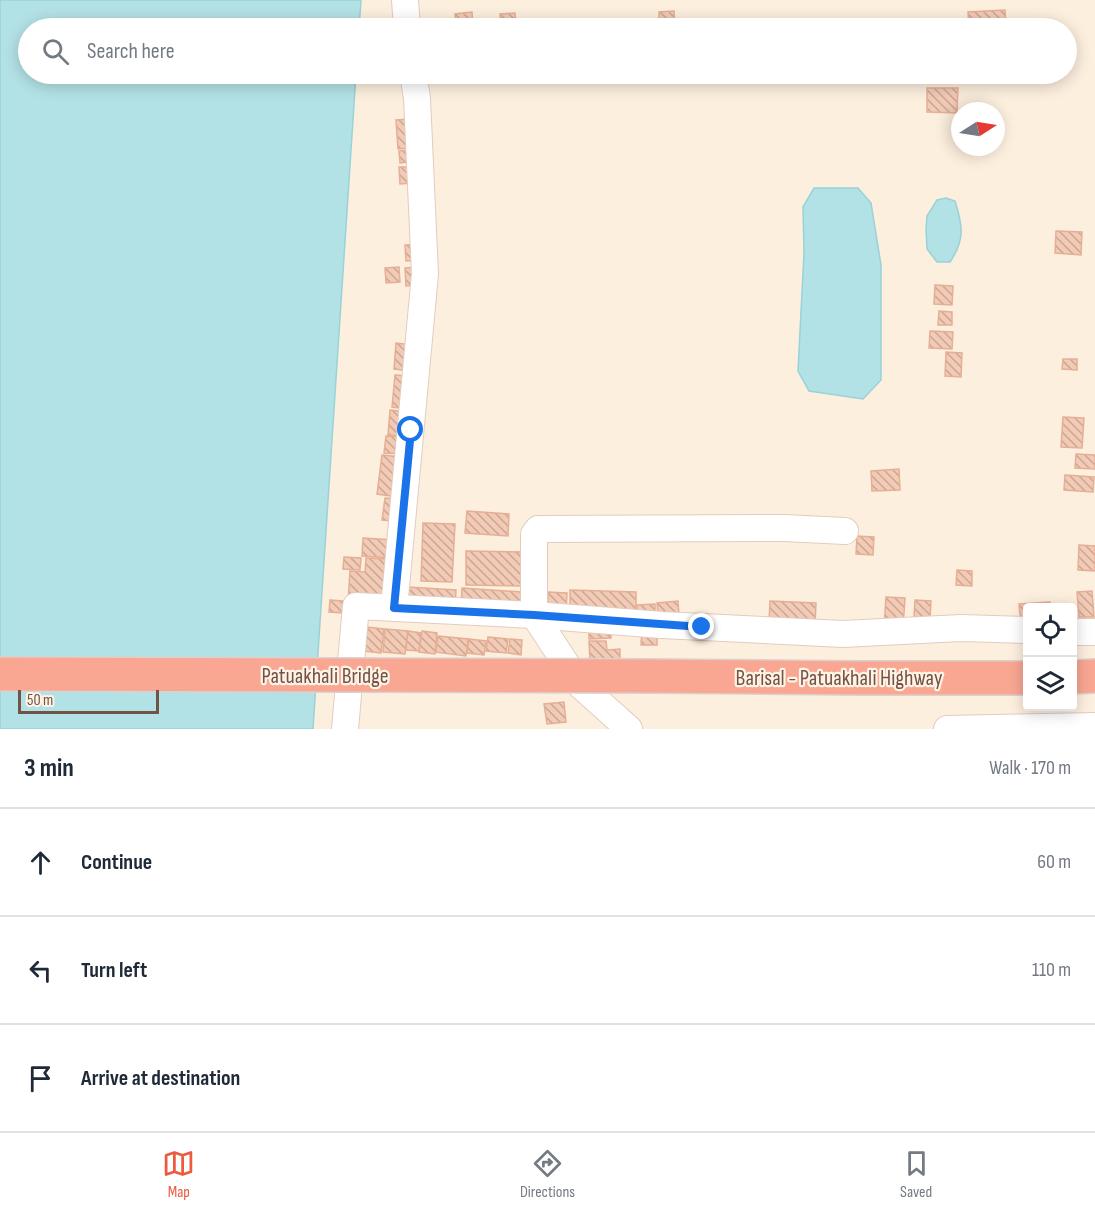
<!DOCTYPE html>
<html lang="en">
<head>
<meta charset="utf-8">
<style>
	:root { --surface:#fff; --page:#f2f2f3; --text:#1f2937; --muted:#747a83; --line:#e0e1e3; --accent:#eb5b3f }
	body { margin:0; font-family:"Sofia Sans Condensed",sans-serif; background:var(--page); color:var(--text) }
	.controls { position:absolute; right:18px; bottom:18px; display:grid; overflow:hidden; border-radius:6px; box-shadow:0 3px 15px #0003 }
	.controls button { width:54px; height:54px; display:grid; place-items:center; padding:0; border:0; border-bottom:2px solid var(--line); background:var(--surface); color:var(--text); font:30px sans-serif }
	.compass { position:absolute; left:951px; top:102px; width:54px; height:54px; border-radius:50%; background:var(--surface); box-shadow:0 3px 15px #0003; rotate:78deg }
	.scale { position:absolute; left:18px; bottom:15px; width:141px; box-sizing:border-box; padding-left:6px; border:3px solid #735346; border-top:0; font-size:16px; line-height:21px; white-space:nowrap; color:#735346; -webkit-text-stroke:4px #fff3e5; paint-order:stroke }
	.stop { position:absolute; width:18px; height:18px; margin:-14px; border:4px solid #1a73e8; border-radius:50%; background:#fff }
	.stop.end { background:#1a73e8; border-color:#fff; box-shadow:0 2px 6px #0008 }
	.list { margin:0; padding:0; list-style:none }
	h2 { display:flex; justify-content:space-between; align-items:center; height:78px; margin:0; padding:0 24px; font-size:26px }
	h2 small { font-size:20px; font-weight:400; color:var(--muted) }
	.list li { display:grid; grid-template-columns:39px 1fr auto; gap:18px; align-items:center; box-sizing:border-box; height:108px; padding:0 24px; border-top:2px solid var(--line) }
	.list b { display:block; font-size:22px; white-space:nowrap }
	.list em { font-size:20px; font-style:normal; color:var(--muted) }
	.icon { flex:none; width:33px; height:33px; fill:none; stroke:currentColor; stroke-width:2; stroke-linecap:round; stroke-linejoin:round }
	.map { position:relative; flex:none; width:1095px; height:729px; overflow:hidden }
	.search { position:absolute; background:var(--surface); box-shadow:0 3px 15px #0003; left:18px; right:18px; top:18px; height:66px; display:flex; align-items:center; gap:15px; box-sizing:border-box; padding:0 21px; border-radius:33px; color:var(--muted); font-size:22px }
	.sheet { height:402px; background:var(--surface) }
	nav { display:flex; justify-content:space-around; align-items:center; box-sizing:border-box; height:84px; border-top:2px solid var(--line); background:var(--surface); font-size:16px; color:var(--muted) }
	nav a { display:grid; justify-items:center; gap:3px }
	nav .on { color:var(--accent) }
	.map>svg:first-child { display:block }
</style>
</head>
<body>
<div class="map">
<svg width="1095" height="729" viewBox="0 0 1095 729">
	<defs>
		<pattern id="building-back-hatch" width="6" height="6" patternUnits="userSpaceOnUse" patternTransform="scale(1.5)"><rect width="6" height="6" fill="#f3cab5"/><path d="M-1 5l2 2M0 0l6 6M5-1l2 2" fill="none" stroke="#c9a795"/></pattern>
	</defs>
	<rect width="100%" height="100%" fill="#fdefde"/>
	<g fill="#b3e2e6" stroke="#99d2d8" stroke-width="1.5">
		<polygon points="0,0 361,0 359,28 28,28 28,74 356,74 313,729 0,729"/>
		<polygon points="814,188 858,188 871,203 881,265 881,380 863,399 809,391 798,371 804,253 803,207"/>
		<path d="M946,198L955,201C963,226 965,240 950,262H937L927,249L926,229L927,216L937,200Z"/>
	</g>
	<g fill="url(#building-back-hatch)" stroke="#e6af95" stroke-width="1.5">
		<polygon points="1005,10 1006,28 969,28 968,12"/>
		<polygon points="674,11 675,28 659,28 659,12"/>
		<polygon points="472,12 473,28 456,28 455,14"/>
		<polygon points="515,13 516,28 501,28 500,14"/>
		<rect x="927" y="74" width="36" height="3"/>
		<polygon points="927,88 958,88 957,113 927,112"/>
		<polygon points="410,119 411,148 398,149 396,120"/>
		<polygon points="410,150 410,162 400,163 399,151"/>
		<polygon points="399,167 412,167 413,183 400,184"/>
		<polygon points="1056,231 1082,232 1081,255 1055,253"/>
		<polygon points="421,244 422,260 406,261 405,245"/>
		<polygon points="399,267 400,282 386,283 385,268"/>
		<polygon points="418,267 419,285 406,286 405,268"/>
		<polygon points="935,285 953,286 952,305 934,304"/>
		<polygon points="939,311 952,312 952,325 938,325"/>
		<polygon points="930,331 953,332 952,349 929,348"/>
		<polygon points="396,343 412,345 410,371 394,369"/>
		<polygon points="946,352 962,353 961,377 945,376"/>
		<polygon points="1063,359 1077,359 1077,370 1062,369"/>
		<polygon points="395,375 409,376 406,409 392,407"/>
		<polygon points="390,410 407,412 405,436 388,435"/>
		<polygon points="1063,417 1084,418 1082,448 1061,447"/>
		<polygon points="386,436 404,437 403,454 384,453"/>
		<polygon points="1076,454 1095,455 1095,469 1075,468"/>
		<polygon points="382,455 402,457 397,497 377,494"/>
		<polygon points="899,469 900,490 872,491 871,471"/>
		<polygon points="1065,475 1094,477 1093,492 1064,490"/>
		<polygon points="385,498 396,499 393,521 382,520"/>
		<polygon points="467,511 509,514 508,536 465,533"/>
		<polygon points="423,523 455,524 452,582 421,581"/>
		<polygon points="857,536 874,537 873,555 856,554"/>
		<polygon points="363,538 394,540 393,558 362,556"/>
		<polygon points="1079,545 1095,546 1095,571 1078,570"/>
		<polygon points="466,551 523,552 522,586 466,585"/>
		<polygon points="344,557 361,558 360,570 343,569"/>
		<polygon points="366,558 389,559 387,605 348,603 350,571 365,572"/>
		<polygon points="957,570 972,571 972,586 956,585"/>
		<polygon points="408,587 456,590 455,608 407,605"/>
		<polygon points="462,588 521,592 520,611 461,607"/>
		<polygon points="570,590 636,592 636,613 570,611"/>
		<polygon points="1092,591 1094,617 1079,617 1077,592"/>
		<polygon points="548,592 567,593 566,613 547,612"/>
		<polygon points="886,597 905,598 903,628 884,627"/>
		<polygon points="330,600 343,601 343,613 329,612"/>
		<polygon points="915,600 931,601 930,619 914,617"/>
		<polygon points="678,601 679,615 658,616 657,603"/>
		<polygon points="770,601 816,603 815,625 769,623"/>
		<polygon points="1050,602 1050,608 1028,608 1028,622 1021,623 1019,604"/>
		<polygon points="655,604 655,615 637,616 637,605"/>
		<polygon points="610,622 611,638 589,639 589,623"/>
		<polygon points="358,626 384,629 381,653 355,650"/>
		<polygon points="642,627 657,627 657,645 641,645"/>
		<polygon points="385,629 408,631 405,654 383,652"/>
		<polygon points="408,631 421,633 419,651 406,650"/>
		<polygon points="422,631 437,633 435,654 419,652"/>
		<polygon points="438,636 468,639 466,656 436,652"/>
		<polygon points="488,637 508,639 506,653 486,651"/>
		<polygon points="469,639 486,641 484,655 467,653"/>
		<polygon points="510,639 522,640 521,655 508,653"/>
		<polygon points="589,641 606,641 607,650 620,649 620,660 590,661"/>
		<polygon points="564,702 566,722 547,724 544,704"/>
	</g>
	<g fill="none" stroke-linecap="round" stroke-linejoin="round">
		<defs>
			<g id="minor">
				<polyline points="405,0 407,28"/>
				<polyline points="394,608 425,274 417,98 413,74"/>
				<polyline points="1072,632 1095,632"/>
				<polyline points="345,729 356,606 534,615 662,625 843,634 961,628 1028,630"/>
				<polyline points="629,729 580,685 534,615 534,534 538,529 784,528 845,531"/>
				<polyline points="947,729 1095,726"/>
			</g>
			<g id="highway">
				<polyline points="650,676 861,678 1028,678"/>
				<polyline points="1072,677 1095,676"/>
			</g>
		</defs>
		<use href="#minor" stroke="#e3ccbe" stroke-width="28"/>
		<use href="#highway" stroke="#dbd2cf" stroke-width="36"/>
		<use href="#minor" stroke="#fff" stroke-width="26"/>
		<use href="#highway" stroke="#f9a793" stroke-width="33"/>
		<defs>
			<polyline id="highway-bridge" points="0,674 650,676"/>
		</defs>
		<use href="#highway-bridge" stroke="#dbd2cf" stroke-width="36" stroke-linecap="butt"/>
		<use href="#highway-bridge" stroke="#f9a793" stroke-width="33"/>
	</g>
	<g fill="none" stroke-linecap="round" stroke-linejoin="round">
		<polyline stroke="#1a73e8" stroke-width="8" points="411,430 394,608 534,615 702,627"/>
	</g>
	<g text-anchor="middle" stroke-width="4.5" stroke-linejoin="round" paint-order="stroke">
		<g font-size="22" fill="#735346" stroke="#fff3e5">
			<text x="325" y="683">Patuakhali Bridge</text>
			<text x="839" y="685">Barisal - Patuakhali Highway</text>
		</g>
	</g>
</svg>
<div class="controls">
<button><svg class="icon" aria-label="locate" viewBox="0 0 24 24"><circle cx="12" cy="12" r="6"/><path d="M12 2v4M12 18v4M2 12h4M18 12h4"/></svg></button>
<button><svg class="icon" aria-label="layers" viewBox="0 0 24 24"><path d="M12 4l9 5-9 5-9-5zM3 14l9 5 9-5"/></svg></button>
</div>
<svg class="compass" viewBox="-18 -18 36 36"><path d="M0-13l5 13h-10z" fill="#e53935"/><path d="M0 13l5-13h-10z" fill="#747a83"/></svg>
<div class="scale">50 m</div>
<div class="stop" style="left:411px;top:430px"></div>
<div class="stop end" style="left:702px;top:627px"></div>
<div class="search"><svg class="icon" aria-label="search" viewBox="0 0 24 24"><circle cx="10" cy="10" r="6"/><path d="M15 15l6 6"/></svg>Search here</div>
</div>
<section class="sheet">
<h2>3 min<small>Walk · 170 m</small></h2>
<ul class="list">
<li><svg class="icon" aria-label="ahead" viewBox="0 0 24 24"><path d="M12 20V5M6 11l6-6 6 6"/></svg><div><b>Continue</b></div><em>60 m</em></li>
<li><svg class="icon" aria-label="left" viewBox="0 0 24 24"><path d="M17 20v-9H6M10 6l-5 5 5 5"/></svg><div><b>Turn left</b></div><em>110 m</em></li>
<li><svg class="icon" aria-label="arrive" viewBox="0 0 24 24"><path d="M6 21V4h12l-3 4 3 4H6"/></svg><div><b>Arrive at destination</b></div></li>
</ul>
</section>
<nav>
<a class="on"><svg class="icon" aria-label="map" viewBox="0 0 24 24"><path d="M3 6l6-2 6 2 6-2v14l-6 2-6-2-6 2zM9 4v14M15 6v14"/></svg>Map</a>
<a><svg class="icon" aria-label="directions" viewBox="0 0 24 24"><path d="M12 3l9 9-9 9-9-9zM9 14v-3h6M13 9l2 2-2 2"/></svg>Directions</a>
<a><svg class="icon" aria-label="saved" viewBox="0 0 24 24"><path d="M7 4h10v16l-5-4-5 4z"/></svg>Saved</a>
</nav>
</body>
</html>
